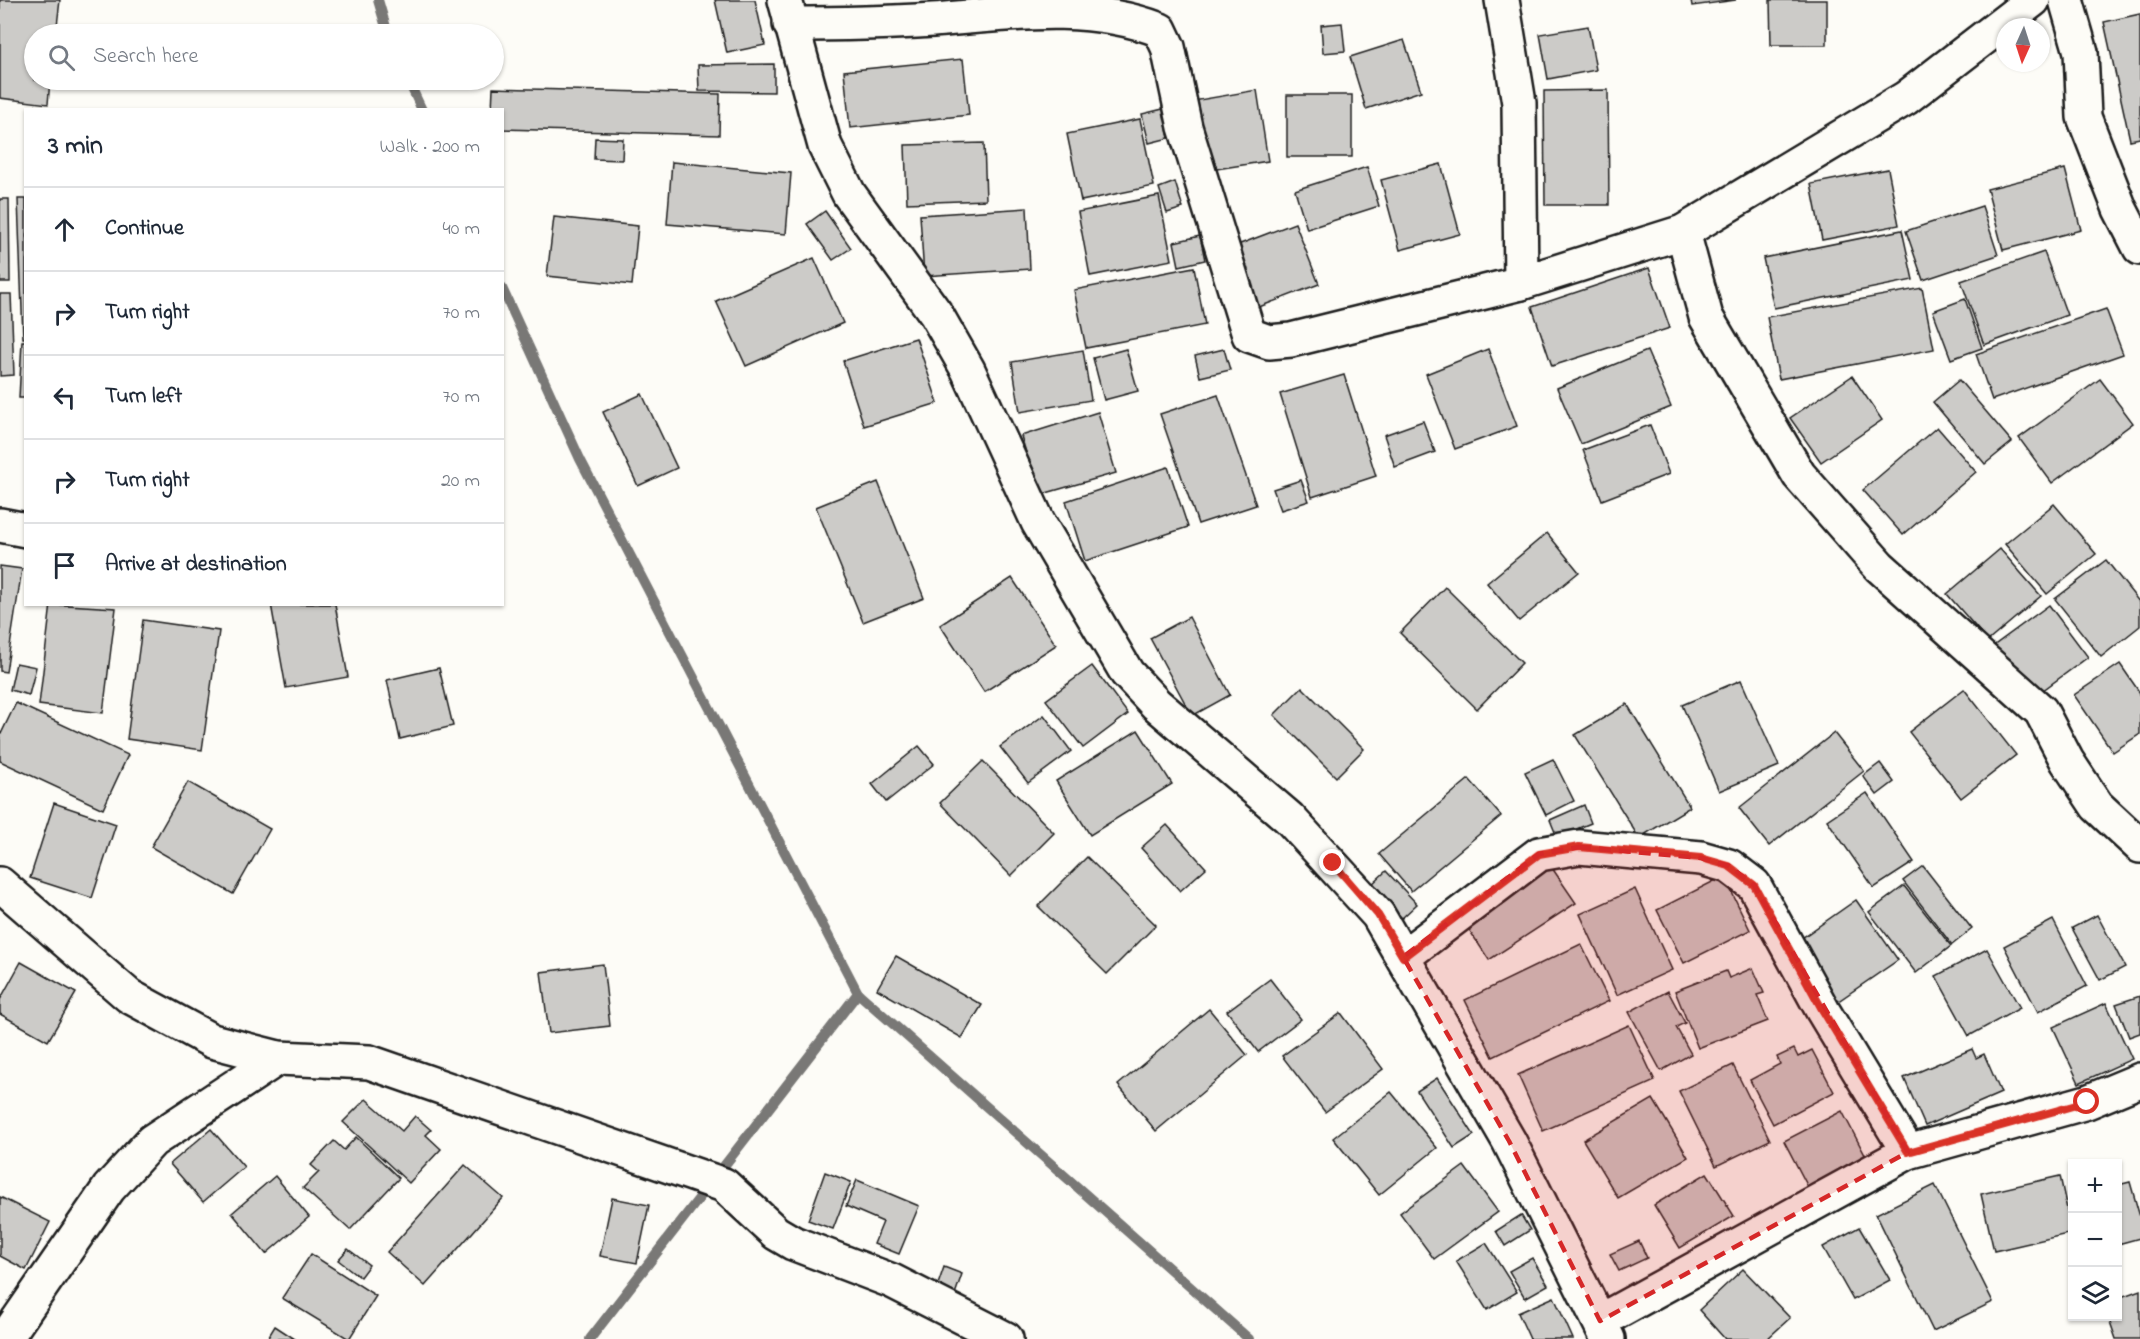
<!DOCTYPE html>
<html lang="en">
<head>
<meta charset="utf-8">
<style>
	:root { --surface:#fff; --page:#f6f6f7; --text:#1f2937; --muted:#747a83; --line:#e0e1e3 }
	body { margin:0; font-family:"Indie Flower",sans-serif; background:var(--page); color:var(--text) }
	.controls { position:absolute; right:18px; bottom:18px; display:grid; overflow:hidden; border-radius:0px; box-shadow:0 2px 4px #0004 }
	.controls button { width:54px; height:54px; display:grid; place-items:center; padding:0; border:0; border-bottom:2px solid var(--line); background:var(--surface); color:var(--text); font:30px sans-serif }
	.compass { position:absolute; left:1996px; top:18px; width:54px; height:54px; border-radius:50%; background:var(--surface); box-shadow:0 2px 4px #0004; rotate:183deg }
	.stop { position:absolute; width:18px; height:18px; margin:-14px; border:4px solid #d93025; border-radius:50%; background:#fff }
	.stop.end { background:#d93025; border-color:#fff; box-shadow:0 2px 6px #0008 }
	.list { margin:0; padding:0; list-style:none }
	h2 { display:flex; justify-content:space-between; align-items:center; height:78px; margin:0; padding:0 24px; font-size:26px }
	h2 small { font-size:20px; font-weight:400; color:var(--muted) }
	.list li { display:grid; grid-template-columns:39px 1fr auto; gap:18px; align-items:center; box-sizing:border-box; height:84px; padding:0 24px; border-top:2px solid var(--line) }
	.list b { display:block; font-size:22px; white-space:nowrap }
	.list em { font-size:20px; font-style:normal; color:var(--muted) }
	.icon { flex:none; width:33px; height:33px; fill:none; stroke:currentColor; stroke-width:2; stroke-linecap:round; stroke-linejoin:round }
	.map { position:relative; flex:none; width:2140px; height:1339px; overflow:hidden }
	.search { position:absolute; background:var(--surface); box-shadow:0 2px 4px #0004; left:24px; top:24px; width:480px; height:66px; display:flex; align-items:center; gap:15px; box-sizing:border-box; padding:0 21px; border-radius:33px; color:var(--muted); font-size:22px }
	.panel { position:absolute; background:var(--surface); box-shadow:0 2px 4px #0004; left:24px; top:108px; width:480px; height:498px; border-radius:0px }
	.map>svg:first-child { display:block }
</style>
</head>
<body>
<div class="map">
<svg width="2140" height="1339" viewBox="0 0 2140 1339">
	<rect width="100%" height="100%" fill="#fdfcf7"/>
	<filter id="ink" filterUnits="userSpaceOnUse"><feTurbulence type="fractalNoise" baseFrequency=".0167" numOctaves="2"/><feDisplacementMap in="SourceGraphic" scale="12" xChannelSelector="R" yChannelSelector="G"/><feConvolveMatrix kernelMatrix="1 2 1 2 8 2 1 2 1" color-interpolation-filters="sRGB"/></filter>
	<g filter="url(#ink)">
		<g fill="none" stroke-linecap="round" stroke-linejoin="round">
			<g stroke="#797876" stroke-width="10">
				<polyline points="378,0 388,34"/>
				<polyline points="408,80 422,110"/>
				<polyline points="502,288 580,459 858,993 1249,1339"/>
				<polyline points="590,1339 858,993"/>
			</g>
		</g>
		<g fill="#cccbc8" stroke="#1c1c1c" stroke-width="1.5">
			<polygon points="0,0 60,0 56,34 34,34 34,80 50,80 48,104 0,98"/>
			<polygon points="715,0 755,0 765,45 727,53"/>
			<polygon points="1691,0 1736,0 1692,6"/>
			<polygon points="1770,0 1827,0 1827,45 1771,45"/>
			<polygon points="2140,14 2140,138 2130,140 2104,22"/>
			<polygon points="1342,23 1345,51 1323,53 1321,25"/>
			<polygon points="1588,26 1596,70 1548,79 1540,34"/>
			<polygon points="1404,40 1421,91 1366,109 1350,57"/>
			<polygon points="963,59 969,115 850,128 844,71"/>
			<polygon points="774,64 774,92 699,91 698,65"/>
			<polygon points="493,88 720,94 719,135 502,129 502,110 492,110"/>
			<polygon points="1257,90 1268,161 1204,171 1193,101"/>
			<polygon points="1608,90 1609,205 1545,205 1544,91"/>
			<rect x="1287" y="95" width="65" height="62"/>
			<polygon points="1163,109 1169,138 1149,143 1142,114"/>
			<polygon points="1140,119 1154,186 1081,201 1067,134"/>
			<polygon points="595,138 623,139 622,160 594,159"/>
			<polygon points="984,143 986,200 907,203 905,145"/>
			<polygon points="672,162 791,173 786,234 667,224"/>
			<polygon points="1441,164 1460,234 1400,250 1381,180"/>
			<polygon points="1367,167 1379,206 1307,229 1295,190"/>
			<polygon points="1888,169 1899,225 1822,240 1811,184"/>
			<polygon points="2065,169 2081,230 2003,250 1987,189"/>
			<polygon points="1175,182 1183,208 1167,213 1159,188"/>
			<polygon points="1159,196 1172,260 1090,276 1078,212"/>
			<polygon points="0,199 9,199 10,282 0,282"/>
			<polygon points="18,199 26,199 26,338 23,338"/>
			<polygon points="1982,206 1998,255 1923,280 1906,231"/>
			<polygon points="1027,208 1030,269 924,276 920,215"/>
			<polygon points="825,211 851,248 833,260 807,224"/>
			<polygon points="554,217 638,226 632,285 547,276"/>
			<polygon points="1295,223 1319,284 1259,307 1235,246"/>
			<polygon points="1902,230 1913,280 1774,308 1763,258"/>
			<polygon points="1200,236 1205,260 1179,266 1174,242"/>
			<polygon points="2044,252 2067,315 1984,345 1961,281"/>
			<polygon points="814,258 843,323 746,366 716,301"/>
			<polygon points="1194,267 1205,325 1086,348 1074,290"/>
			<polygon points="1649,268 1670,328 1552,366 1532,307"/>
			<polygon points="1922,288 1934,349 1779,379 1767,317"/>
			<polygon points="0,294 11,294 14,375 0,376"/>
			<polygon points="1965,299 1982,348 1951,359 1933,311"/>
			<polygon points="2106,309 2123,354 1992,400 1976,354"/>
			<polygon points="916,338 938,403 864,426 843,361"/>
			<polygon points="22,341 26,341 26,398 19,398"/>
			<polygon points="1126,349 1138,391 1104,400 1093,358"/>
			<polygon points="1224,349 1230,370 1200,377 1195,356"/>
			<polygon points="1488,349 1517,426 1455,449 1426,374"/>
			<polygon points="1083,350 1091,400 1020,412 1012,362"/>
			<polygon points="1647,351 1671,407 1581,444 1557,388"/>
			<polygon points="1344,375 1376,476 1312,497 1280,394"/>
			<polygon points="1852,376 1882,420 1821,462 1790,418"/>
			<polygon points="2100,379 2133,423 2052,483 2019,438"/>
			<polygon points="1959,380 2012,442 1985,464 1933,402"/>
			<polygon points="642,394 677,468 638,486 603,412"/>
			<polygon points="1218,395 1256,505 1198,524 1160,414"/>
			<polygon points="1098,412 1116,473 1039,495 1021,436"/>
			<polygon points="1423,421 1435,452 1395,467 1384,435"/>
			<polygon points="1650,425 1669,474 1602,500 1583,450"/>
			<polygon points="1937,427 1976,472 1903,535 1863,490"/>
			<polygon points="1168,467 1188,527 1085,561 1066,501"/>
			<polygon points="1301,480 1309,501 1281,510 1273,489"/>
			<polygon points="878,482 924,598 863,622 816,507"/>
			<polygon points="2054,504 2096,554 2047,594 2005,544"/>
			<polygon points="1547,533 1579,572 1519,621 1487,583"/>
			<polygon points="2000,549 2041,596 1988,641 1947,594"/>
			<polygon points="2106,560 2140,603 2140,626 2101,657 2055,599"/>
			<polygon points="0,566 22,569 6,672 0,671"/>
			<polygon points="1012,578 1056,645 984,692 940,625"/>
			<polygon points="1445,587 1522,663 1477,709 1400,633"/>
			<polygon points="51,604 116,608 103,713 39,705"/>
			<polygon points="271,604 335,604 348,677 286,688"/>
			<polygon points="2049,605 2088,657 2031,699 1992,647"/>
			<polygon points="1189,617 1230,695 1192,716 1150,638"/>
			<polygon points="143,620 219,631 202,750 127,739"/>
			<polygon points="16,663 36,667 29,695 10,690"/>
			<polygon points="2120,664 2140,693 2140,734 2113,752 2074,695"/>
			<polygon points="1092,666 1128,714 1083,748 1046,700"/>
			<polygon points="439,668 453,726 400,739 387,680"/>
			<polygon points="1741,680 1779,766 1719,791 1682,705"/>
			<polygon points="1302,687 1364,749 1336,777 1274,715"/>
			<polygon points="1964,689 2016,755 1961,798 1909,732"/>
			<polygon points="16,703 128,755 103,809 0,761 0,736"/>
			<polygon points="1627,704 1690,807 1639,838 1575,735"/>
			<polygon points="1044,715 1071,751 1028,783 1000,747"/>
			<polygon points="1138,730 1172,784 1090,835 1056,781"/>
			<polygon points="1834,733 1864,771 1769,846 1739,808"/>
			<polygon points="919,746 934,764 886,802 872,784"/>
			<polygon points="1553,759 1574,801 1546,815 1525,772"/>
			<polygon points="983,761 1054,833 1011,876 940,803"/>
			<polygon points="1880,763 1894,782 1877,795 1863,776"/>
			<polygon points="1469,779 1501,816 1411,891 1379,854"/>
			<polygon points="188,782 270,829 233,894 151,847"/>
			<polygon points="1867,793 1914,862 1874,888 1827,820"/>
			<polygon points="54,803 116,824 92,898 30,878"/>
			<polygon points="1584,805 1591,823 1557,837 1550,820"/>
			<polygon points="1167,825 1206,868 1180,891 1141,848"/>
			<polygon points="1087,857 1156,925 1107,974 1038,906"/>
			<polygon points="1550,865 1576,903 1489,960 1464,922"/>
			<polygon points="1923,866 1972,929 1952,945 1903,881"/>
			<polygon points="1386,871 1417,904 1402,918 1371,885"/>
			<polygon points="1724,876 1750,930 1684,963 1657,910"/>
			<polygon points="1904,886 1951,946 1916,973 1869,912"/>
			<polygon points="1635,889 1672,970 1617,995 1580,914"/>
			<polygon points="1856,900 1898,960 1834,1004 1792,945"/>
			<polygon points="2097,915 2125,967 2100,980 2072,928"/>
			<polygon points="2053,920 2087,986 2038,1012 2004,946"/>
			<polygon points="1581,944 1609,1001 1493,1057 1465,1000"/>
			<polygon points="1987,949 2020,1008 1969,1036 1936,976"/>
			<polygon points="896,956 982,1005 962,1038 877,989"/>
			<polygon points="21,962 76,993 48,1041 0,1014 0,1000"/>
			<polygon points="603,964 610,1026 549,1033 541,972"/>
			<polygon points="1753,968 1764,993 1757,995 1768,1021 1698,1048 1675,991 1726,971 1729,978"/>
			<polygon points="1270,979 1301,1019 1258,1052 1227,1011"/>
			<polygon points="1668,991 1685,1023 1676,1027 1691,1054 1661,1071 1629,1012"/>
			<polygon points="2140,996 2140,1033 2129,1037 2116,1004"/>
			<polygon points="2106,1003 2132,1059 2079,1083 2053,1027"/>
			<polygon points="1209,1009 1247,1055 1156,1131 1118,1085"/>
			<polygon points="1341,1013 1383,1069 1325,1112 1282,1056"/>
			<polygon points="1629,1025 1655,1081 1543,1131 1518,1075"/>
			<polygon points="1794,1049 1798,1057 1812,1050 1834,1092 1773,1124 1750,1080 1780,1064 1777,1057"/>
			<polygon points="1972,1049 1976,1058 1984,1054 2001,1093 1925,1126 1904,1078"/>
			<polygon points="1733,1065 1770,1140 1716,1166 1679,1091"/>
			<polygon points="1437,1078 1474,1135 1454,1148 1417,1091"/>
			<polygon points="1391,1092 1437,1148 1379,1195 1333,1138"/>
			<polygon points="366,1099 402,1131 415,1116 431,1130 426,1135 441,1149 409,1183 343,1122"/>
			<polygon points="1653,1099 1688,1157 1618,1198 1583,1140"/>
			<polygon points="1842,1111 1866,1157 1808,1187 1784,1141"/>
			<polygon points="211,1129 244,1167 203,1202 170,1164"/>
			<polygon points="356,1137 399,1178 350,1230 303,1188 319,1172 311,1165 334,1141 344,1150"/>
			<polygon points="465,1165 503,1198 425,1286 387,1252"/>
			<polygon points="1464,1166 1498,1212 1434,1259 1400,1213"/>
			<polygon points="825,1172 851,1182 833,1229 808,1220"/>
			<polygon points="1707,1173 1734,1216 1680,1248 1654,1205"/>
			<polygon points="275,1176 309,1217 266,1254 232,1213"/>
			<polygon points="2060,1176 2072,1233 1994,1251 1981,1194"/>
			<polygon points="857,1180 919,1206 899,1254 874,1244 883,1222 846,1206"/>
			<polygon points="2130,1182 2140,1217 2140,1238 2118,1244 2118,1185"/>
			<polygon points="1935,1185 1993,1302 1933,1331 1876,1214"/>
			<polygon points="0,1197 50,1222 26,1270 0,1256"/>
			<polygon points="612,1198 649,1205 637,1263 600,1256"/>
			<polygon points="1521,1215 1530,1230 1505,1246 1496,1231"/>
			<polygon points="1859,1227 1890,1280 1853,1300 1823,1247"/>
			<polygon points="1639,1241 1647,1258 1619,1271 1610,1254"/>
			<polygon points="1486,1243 1517,1292 1487,1310 1456,1261"/>
			<polygon points="348,1249 369,1265 360,1277 338,1260"/>
			<polygon points="311,1254 376,1296 349,1339 282,1298"/>
			<polygon points="1532,1258 1548,1285 1525,1298 1509,1271"/>
			<polygon points="944,1267 962,1274 951,1306 933,1299"/>
			<polygon points="1743,1269 1790,1318 1767,1339 1725,1339 1699,1310"/>
			<polygon points="2140,1290 2140,1339 2116,1339 2108,1316 2118,1316 2118,1298"/>
			<polygon points="1554,1297 1573,1339 1530,1339 1518,1313"/>
			<polygon points="275,1326 295,1339 267,1339"/>
		</g>
		<g fill="none" stroke-linecap="round" stroke-linejoin="round">
			<defs>
				<g id="street">
					<polyline points="785,0 825,146 849,194 936,314 968,370 1038,522 1127,673 1156,704 1289,818 1378,915 1509,1141 1608,1339"/>
					<polyline points="1502,0 1519,103 1521,283"/>
					<polyline points="2066,0 2081,52 2084,117 2120,209 2140,248"/>
					<path d="M790,24C838,24 885,23 933,20C1008,14 1088,2 1160,30L1168,47L1185,127L1249,335L1269,342L1291,340L1521,283L1683,232L1906,98L2033,0"/>
					<polyline points="1683,232 1706,317 1799,475 1879,566 2041,711 2067,761 2097,806 2140,846"/>
					<polyline points="0,525 26,530"/>
					<polyline points="0,884 129,996 212,1041 278,1058 369,1062 724,1185 776,1233 793,1243 892,1281 1006,1339"/>
					<polyline points="1403,957 1539,854 1579,847 1701,858 1729,866 1754,885 1823,1011 1908,1152"/>
					<polyline points="1600,1321 1908,1152 2087,1102 2140,1080"/>
					<polyline points="5,1339 109,1188 152,1141 278,1058"/>
				</g>
			</defs>
			<use href="#street" stroke="#1c1c1c" stroke-width="38"/>
			<use href="#street" stroke="#fdfcf7" stroke-width="33"/>
		</g>
	</g>
	<g fill="none" stroke-linecap="round" stroke-linejoin="round" filter="url(#ink)">
		<polyline stroke="#d93025" stroke-width="8" points="1333,863 1378,915 1403,957 1539,854 1579,847 1701,858 1729,866 1754,885 1823,1011 1908,1152 2087,1102"/>
	</g>
	<path fill="#d62828" fill-opacity="0.2" stroke="#d62828" stroke-width="4.5" stroke-dasharray="12 8" stroke-linejoin="round" d="M1579,847L1701,858L1729,866L1754,885L1908,1152L1600,1321L1509,1141L1403,957L1539,854Z"/>
</svg>
<div class="controls">
<button>+</button>
<button>−</button>
<button><svg class="icon" aria-label="layers" viewBox="0 0 24 24"><path d="M12 4l9 5-9 5-9-5zM3 14l9 5 9-5"/></svg></button>
</div>
<svg class="compass" viewBox="-18 -18 36 36"><path d="M0-13l5 13h-10z" fill="#e53935"/><path d="M0 13l5-13h-10z" fill="#747a83"/></svg>
<div class="stop" style="left:2087px;top:1102px"></div>
<div class="stop end" style="left:1333px;top:863px"></div>
<div class="search"><svg class="icon" aria-label="search" viewBox="0 0 24 24"><circle cx="10" cy="10" r="6"/><path d="M15 15l6 6"/></svg>Search here</div>
<section class="panel">
<h2>3 min<small>Walk · 200 m</small></h2>
<ul class="list">
<li><svg class="icon" aria-label="ahead" viewBox="0 0 24 24"><path d="M12 20V5M6 11l6-6 6 6"/></svg><div><b>Continue</b></div><em>40 m</em></li>
<li><svg class="icon" aria-label="right" viewBox="0 0 24 24"><path d="M7 20v-9h11M14 6l5 5-5 5"/></svg><div><b>Turn right</b></div><em>70 m</em></li>
<li><svg class="icon" aria-label="left" viewBox="0 0 24 24"><path d="M17 20v-9H6M10 6l-5 5 5 5"/></svg><div><b>Turn left</b></div><em>70 m</em></li>
<li><svg class="icon" aria-label="right" viewBox="0 0 24 24"><path d="M7 20v-9h11M14 6l5 5-5 5"/></svg><div><b>Turn right</b></div><em>20 m</em></li>
<li><svg class="icon" aria-label="arrive" viewBox="0 0 24 24"><path d="M6 21V4h12l-3 4 3 4H6"/></svg><div><b>Arrive at destination</b></div></li>
</ul>
</section>
</div>
</body>
</html>
